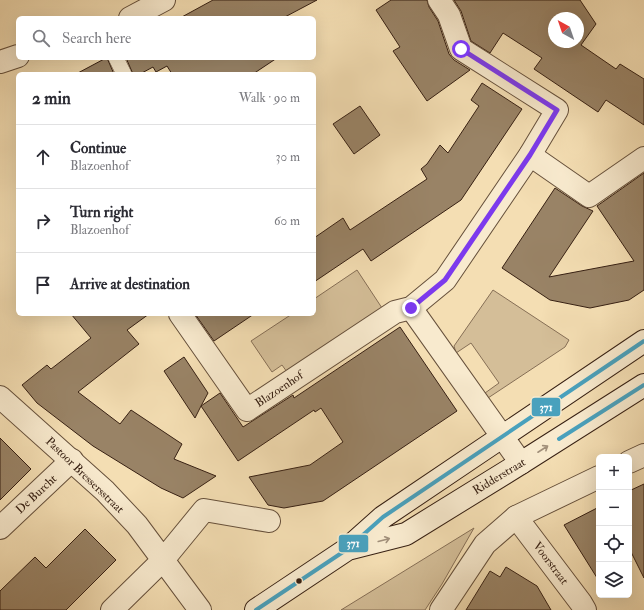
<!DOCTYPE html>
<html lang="en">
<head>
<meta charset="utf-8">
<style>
	:root { --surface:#fff; --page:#f7f7f7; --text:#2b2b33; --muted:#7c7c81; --line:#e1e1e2 }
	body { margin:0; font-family:"IM FELL Double Pica",serif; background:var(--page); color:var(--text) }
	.controls { position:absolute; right:12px; bottom:12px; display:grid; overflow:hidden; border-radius:6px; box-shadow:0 4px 16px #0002 }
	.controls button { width:36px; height:36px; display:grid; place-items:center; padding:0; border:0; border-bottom:1px solid var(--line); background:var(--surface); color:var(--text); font:20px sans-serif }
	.compass { position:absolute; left:548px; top:12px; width:36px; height:36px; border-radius:50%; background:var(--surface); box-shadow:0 4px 16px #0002; rotate:320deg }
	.stop { position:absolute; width:12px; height:12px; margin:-9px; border:3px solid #7c3aed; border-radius:50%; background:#fff }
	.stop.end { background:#7c3aed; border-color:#fff; box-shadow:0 1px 4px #0008 }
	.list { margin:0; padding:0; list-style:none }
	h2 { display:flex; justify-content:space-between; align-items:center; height:52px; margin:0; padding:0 16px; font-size:17px }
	h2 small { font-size:13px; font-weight:400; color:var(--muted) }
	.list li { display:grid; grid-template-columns:26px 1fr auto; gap:12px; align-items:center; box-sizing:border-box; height:64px; padding:0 16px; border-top:1px solid var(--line) }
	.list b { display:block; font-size:15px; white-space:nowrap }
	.list p { margin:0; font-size:13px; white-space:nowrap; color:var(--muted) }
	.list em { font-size:13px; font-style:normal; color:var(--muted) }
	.icon { flex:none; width:22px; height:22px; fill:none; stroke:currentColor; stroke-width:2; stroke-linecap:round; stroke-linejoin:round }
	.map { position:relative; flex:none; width:644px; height:610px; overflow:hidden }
	.search { position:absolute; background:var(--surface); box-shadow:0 4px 16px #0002; left:16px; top:16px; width:300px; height:44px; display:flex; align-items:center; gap:10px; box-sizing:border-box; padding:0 14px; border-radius:6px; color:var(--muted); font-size:15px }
	.panel { position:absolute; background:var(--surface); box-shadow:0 4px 16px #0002; left:16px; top:72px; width:300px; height:244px; border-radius:6px }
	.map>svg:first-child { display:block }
</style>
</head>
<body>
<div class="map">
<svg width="644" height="610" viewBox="0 0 644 610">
	<rect width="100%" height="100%" fill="#f4deb3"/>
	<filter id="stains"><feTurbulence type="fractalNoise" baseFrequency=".005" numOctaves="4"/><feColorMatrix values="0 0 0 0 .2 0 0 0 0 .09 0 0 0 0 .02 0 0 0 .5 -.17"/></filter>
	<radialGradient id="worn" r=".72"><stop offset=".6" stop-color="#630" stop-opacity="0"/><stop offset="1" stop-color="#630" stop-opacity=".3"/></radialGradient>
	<g fill="#d4be98" stroke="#866f56">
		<polygon points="357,270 382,308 287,372 282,365 272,372 251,341 292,314 314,314 314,299"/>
		<polygon points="493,290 569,340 565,347 488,398 485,393 499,383 471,343 456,353 454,346"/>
		<polygon points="474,528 442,584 425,610 341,610"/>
	</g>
	<g fill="#998366" stroke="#372013" fill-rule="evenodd">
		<polygon points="213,0 317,0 283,18 180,18"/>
		<polygon points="391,0 427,0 429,7 438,21 449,54 454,60 470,70 427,101 393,51 400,47 376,10"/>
		<path d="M454,0H580L596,24L581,45L616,69L620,64L644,79V125L606,100L598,112L534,69L542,58L503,33L490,53L471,41L461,11ZM554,18H578V42H554Z"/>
		<polygon points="106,58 107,58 114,74 76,74"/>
		<polygon points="126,58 277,58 253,74 172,74 167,66 156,72 153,67 140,74 133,74"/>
		<polygon points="482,83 522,109 461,200 371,261 363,249 314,282 314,238 343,218 350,230 427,179 421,169 427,164 440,145 448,153 479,106 471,100"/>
		<polygon points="360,106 380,135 354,154 333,124"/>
		<polygon points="644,173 644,290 629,300 590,308 550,300 502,268 555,188 582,206 593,211 549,277 634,261 597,206"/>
		<polygon points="71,314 149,314 127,330 139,344 78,392 120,424 131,410 182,444 174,459 216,476 183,498 161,488 93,446 37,403 22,385 47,365 51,369 91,338"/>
		<polygon points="195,314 254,314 214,341"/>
		<polygon points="400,327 457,411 323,501 284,508 268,505 249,477 310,465 343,442 321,408 315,412 314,410 238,461 201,406 195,418 164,371 184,357 208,393 201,406 220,393 243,427 293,395 294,398"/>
		<polygon points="0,438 31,469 0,500"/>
		<polygon points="644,484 644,578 629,548 629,491"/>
		<polygon points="599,507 599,581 564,525"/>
		<polygon points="85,529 116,560 66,610 0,610 0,591 35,557 46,568"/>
		<polygon points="506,567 537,586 551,610 466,610 490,571 500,577"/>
	</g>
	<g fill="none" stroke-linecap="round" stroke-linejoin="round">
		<defs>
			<polyline id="lane" points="116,58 124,74"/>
			<g id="street">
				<polyline points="130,18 164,0"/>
				<polyline points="0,62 18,56"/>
				<polyline points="530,155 589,196 644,158"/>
				<polyline points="411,308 521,463"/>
				<polyline points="180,314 247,410 395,312 411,308 445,280 530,155 557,110 461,49 449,15 439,0"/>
				<polyline points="0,397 105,491 137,525 163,560 204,510 269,521"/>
				<polyline points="629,462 644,455"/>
				<polyline points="516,517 581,603 585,610"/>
				<polyline points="0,528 72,460"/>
				<polyline points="112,610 163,560 200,610"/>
				<polyline points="441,610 485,544 516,517 599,477"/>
			</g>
			<g id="secondary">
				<polyline points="351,548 406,534 521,463 644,385"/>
				<polyline points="256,610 346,550 383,517 644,341"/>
			</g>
		</defs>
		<use href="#lane" stroke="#66503b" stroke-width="16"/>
		<use href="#street" stroke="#66503b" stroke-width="24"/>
		<use href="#secondary" stroke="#372013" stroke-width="24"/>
		<use href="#lane" stroke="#f8eace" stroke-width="15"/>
		<use href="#street" stroke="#f8eace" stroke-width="22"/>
		<use href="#secondary" stroke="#f8eace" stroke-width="22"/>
		<defs>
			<g id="bus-1">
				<polyline points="559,439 644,385"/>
				<polyline points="256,610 346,550 383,517 644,341"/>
			</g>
		</defs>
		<use href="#bus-1" stroke="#f8eace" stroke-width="7"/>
		<use href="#bus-1" stroke="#49a1bd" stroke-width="4"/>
	</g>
	<defs><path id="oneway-shaft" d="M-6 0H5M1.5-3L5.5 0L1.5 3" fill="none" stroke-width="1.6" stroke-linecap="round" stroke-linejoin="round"/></defs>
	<g stroke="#a18f7a">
		<use href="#oneway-shaft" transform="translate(543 449) rotate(-33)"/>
		<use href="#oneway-shaft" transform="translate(384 540) rotate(-15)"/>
	</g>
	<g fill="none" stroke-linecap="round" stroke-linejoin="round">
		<polyline stroke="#7c3aed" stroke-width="5" points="411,308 445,280 530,155 557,110 461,49"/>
	</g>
	<circle fill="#372013" stroke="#f8eace" stroke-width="1.5" cx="299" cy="581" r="3.5"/>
	<g text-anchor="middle" stroke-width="3" stroke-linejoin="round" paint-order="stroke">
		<g font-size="12" fill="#372013" stroke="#f8eace">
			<text transform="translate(279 389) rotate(-34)" y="4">Blazoenhof</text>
			<text transform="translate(85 475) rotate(44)" y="4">Pastoor Bressersstraat</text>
			<text transform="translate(499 476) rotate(-31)" y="4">Ridderstraat</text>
			<text transform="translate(36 494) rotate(-43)" y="4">De Burcht</text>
			<text transform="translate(551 563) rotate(53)" y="4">Voorstraat</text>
		</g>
	</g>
	<g stroke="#f8eace" stroke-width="1.5">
		<rect x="531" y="397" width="30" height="20" rx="4" fill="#49a1bd"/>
		<rect x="338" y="534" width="31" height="19" rx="4" fill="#49a1bd"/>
	</g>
	<g font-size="11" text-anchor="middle" font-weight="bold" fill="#fff">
		<text x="546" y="411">371</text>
		<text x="353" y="547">371</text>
	</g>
	<rect width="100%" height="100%" filter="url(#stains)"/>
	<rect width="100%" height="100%" fill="url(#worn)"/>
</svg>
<div class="controls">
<button>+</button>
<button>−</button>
<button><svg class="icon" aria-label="locate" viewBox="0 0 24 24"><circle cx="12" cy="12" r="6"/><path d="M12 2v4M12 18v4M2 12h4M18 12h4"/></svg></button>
<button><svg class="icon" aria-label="layers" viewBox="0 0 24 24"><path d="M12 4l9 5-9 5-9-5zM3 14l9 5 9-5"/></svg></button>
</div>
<svg class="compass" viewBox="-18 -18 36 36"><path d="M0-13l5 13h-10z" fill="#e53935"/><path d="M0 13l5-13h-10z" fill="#7c7c81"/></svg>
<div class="stop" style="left:461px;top:49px"></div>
<div class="stop end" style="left:411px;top:308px"></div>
<div class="search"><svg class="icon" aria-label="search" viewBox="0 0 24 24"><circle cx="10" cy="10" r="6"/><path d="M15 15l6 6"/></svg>Search here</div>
<section class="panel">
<h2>2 min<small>Walk · 90 m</small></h2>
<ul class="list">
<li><svg class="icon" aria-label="ahead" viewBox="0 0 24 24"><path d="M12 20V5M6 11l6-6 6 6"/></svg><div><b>Continue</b><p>Blazoenhof</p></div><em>30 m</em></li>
<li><svg class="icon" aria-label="right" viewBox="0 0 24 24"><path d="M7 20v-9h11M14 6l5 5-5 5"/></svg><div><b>Turn right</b><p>Blazoenhof</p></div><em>60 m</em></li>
<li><svg class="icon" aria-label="arrive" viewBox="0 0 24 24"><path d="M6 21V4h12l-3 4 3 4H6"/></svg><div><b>Arrive at destination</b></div></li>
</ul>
</section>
</div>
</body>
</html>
